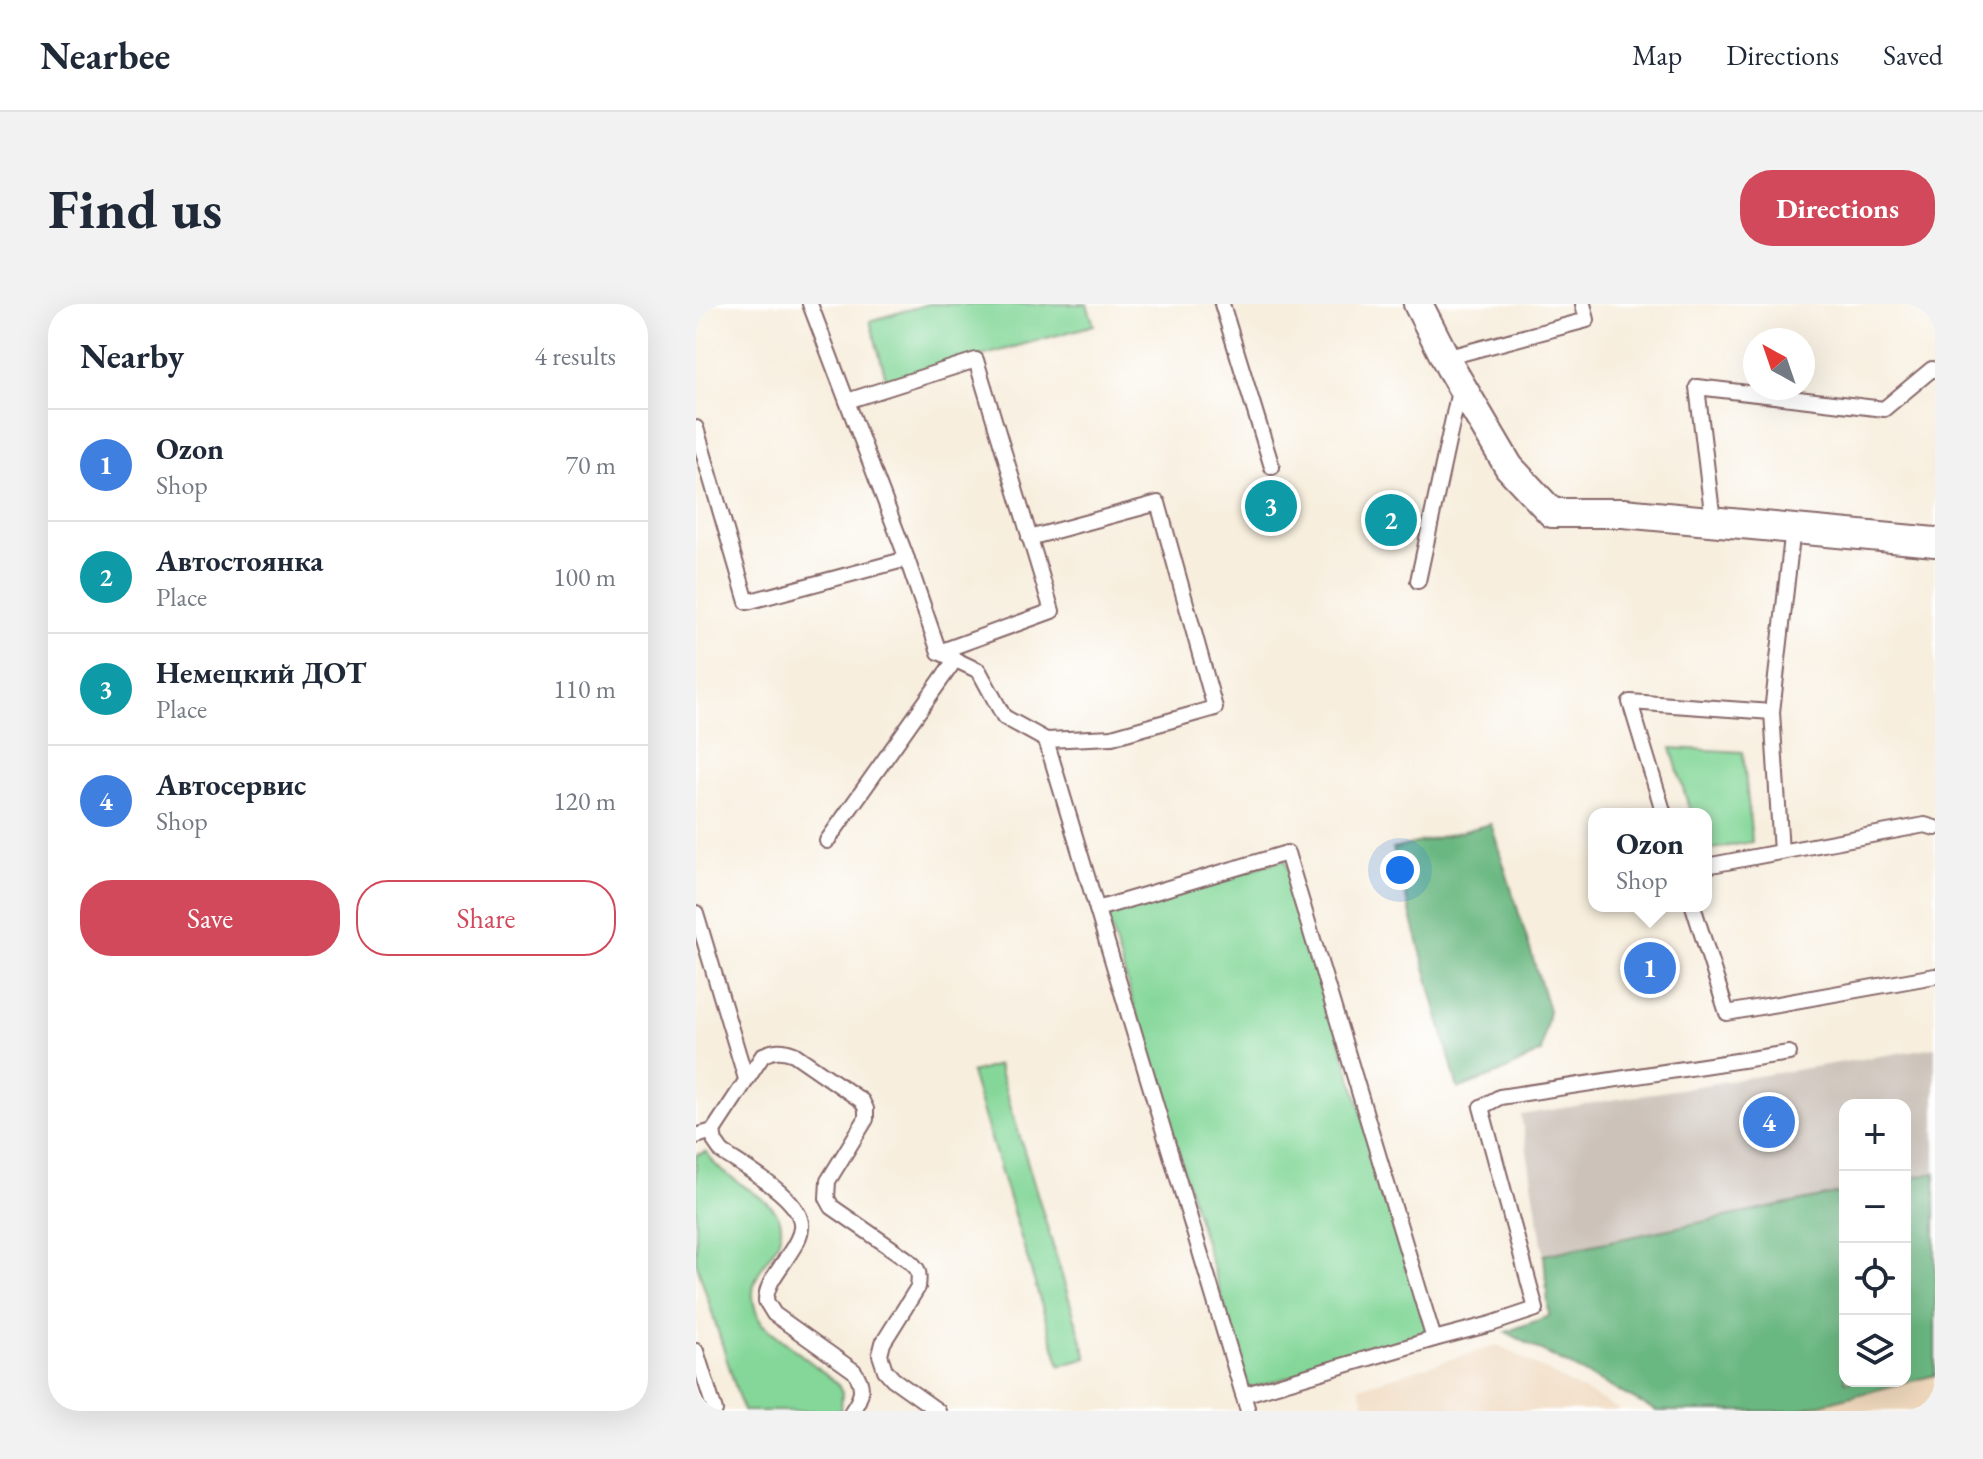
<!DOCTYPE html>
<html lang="en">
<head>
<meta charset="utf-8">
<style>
	:root { --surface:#fff; --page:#f2f2f3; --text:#1f2937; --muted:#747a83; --line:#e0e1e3; --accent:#d1495b }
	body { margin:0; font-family:"EB Garamond",serif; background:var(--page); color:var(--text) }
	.controls { position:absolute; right:24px; bottom:24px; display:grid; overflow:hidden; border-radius:16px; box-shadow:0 8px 32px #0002 }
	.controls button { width:72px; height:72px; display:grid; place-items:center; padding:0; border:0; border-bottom:2px solid var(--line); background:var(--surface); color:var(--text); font:40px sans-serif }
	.compass { position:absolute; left:1047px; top:24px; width:72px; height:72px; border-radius:50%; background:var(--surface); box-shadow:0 8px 32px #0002; rotate:320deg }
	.you { position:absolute; left:704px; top:566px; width:28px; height:28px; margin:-20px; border:6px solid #fff; border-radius:50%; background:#1a73e8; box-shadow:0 0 0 12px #1a73e833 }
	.badge { display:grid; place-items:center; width:52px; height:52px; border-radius:50%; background:var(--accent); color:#fff; font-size:26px; font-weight:700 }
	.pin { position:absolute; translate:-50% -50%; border:4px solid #fff; box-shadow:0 2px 8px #0006 }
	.popup { position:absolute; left:892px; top:504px; width:124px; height:104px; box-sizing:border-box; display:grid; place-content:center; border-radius:16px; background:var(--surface); filter:drop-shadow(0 2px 6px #0005); font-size:26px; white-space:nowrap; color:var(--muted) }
	.popup b { font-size:30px; color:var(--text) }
	.popup::after { content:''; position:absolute; left:50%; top:100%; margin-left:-16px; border:16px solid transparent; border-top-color:var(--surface) }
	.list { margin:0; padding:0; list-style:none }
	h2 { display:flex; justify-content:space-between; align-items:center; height:104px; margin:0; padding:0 32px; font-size:34px }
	h2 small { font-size:26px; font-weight:400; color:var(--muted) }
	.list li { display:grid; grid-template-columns:52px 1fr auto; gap:24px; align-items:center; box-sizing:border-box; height:112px; padding:0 32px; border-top:2px solid var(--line) }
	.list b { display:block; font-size:30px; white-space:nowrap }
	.list p { margin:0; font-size:26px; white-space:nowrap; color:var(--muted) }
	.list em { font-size:26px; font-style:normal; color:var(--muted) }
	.actions { display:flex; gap:16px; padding:24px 32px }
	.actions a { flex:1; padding:18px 0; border:2px solid var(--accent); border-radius:32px; text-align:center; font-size:28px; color:var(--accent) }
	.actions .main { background:var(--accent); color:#fff }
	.icon { flex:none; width:44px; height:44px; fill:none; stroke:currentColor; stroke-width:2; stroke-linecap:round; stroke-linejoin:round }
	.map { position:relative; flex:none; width:1239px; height:1107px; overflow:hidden; border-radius:32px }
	header { display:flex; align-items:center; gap:48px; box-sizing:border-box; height:112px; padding:0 40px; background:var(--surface); border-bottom:2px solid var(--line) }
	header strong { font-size:38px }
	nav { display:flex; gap:44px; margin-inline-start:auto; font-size:28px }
	.intro { display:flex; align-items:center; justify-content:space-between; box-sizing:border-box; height:192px; padding:0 48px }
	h1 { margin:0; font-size:56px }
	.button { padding:20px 36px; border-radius:32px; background:var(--accent); color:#fff; font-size:28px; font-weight:700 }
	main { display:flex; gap:48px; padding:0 48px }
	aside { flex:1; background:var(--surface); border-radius:32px; box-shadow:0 8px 32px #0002 }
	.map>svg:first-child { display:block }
</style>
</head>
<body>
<header>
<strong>Nearbee</strong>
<nav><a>Map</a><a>Directions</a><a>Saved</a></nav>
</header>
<div class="intro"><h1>Find us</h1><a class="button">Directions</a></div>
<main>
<aside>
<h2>Nearby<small>4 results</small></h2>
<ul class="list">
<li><span class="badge" style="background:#3f7fe0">1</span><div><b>Ozon</b><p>Shop</p></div><em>70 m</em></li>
<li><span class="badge" style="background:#0f9aa8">2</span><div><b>Автостоянка</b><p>Place</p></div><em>100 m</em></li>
<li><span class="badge" style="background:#0f9aa8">3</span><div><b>Немецкий ДОТ</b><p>Place</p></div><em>110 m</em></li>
<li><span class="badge" style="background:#3f7fe0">4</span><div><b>Автосервис</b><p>Shop</p></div><em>120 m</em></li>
</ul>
<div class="actions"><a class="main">Save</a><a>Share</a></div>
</aside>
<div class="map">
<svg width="1239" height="1107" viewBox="0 0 1239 1107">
	<rect width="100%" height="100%" fill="#fff"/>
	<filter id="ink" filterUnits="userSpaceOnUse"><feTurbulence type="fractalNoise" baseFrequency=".0125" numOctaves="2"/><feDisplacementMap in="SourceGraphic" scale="16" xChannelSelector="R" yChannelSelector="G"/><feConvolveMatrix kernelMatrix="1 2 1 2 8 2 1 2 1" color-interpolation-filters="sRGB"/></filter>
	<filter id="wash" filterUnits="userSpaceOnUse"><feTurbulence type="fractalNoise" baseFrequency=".006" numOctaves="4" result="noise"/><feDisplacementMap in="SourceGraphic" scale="32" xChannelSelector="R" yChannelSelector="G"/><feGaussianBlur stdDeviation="1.8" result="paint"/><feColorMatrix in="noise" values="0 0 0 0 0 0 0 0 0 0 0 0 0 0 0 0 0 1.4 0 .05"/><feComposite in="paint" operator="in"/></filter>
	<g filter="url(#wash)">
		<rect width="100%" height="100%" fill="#f7eedd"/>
		<g fill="#eed7bb">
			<polygon points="802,1041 926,1107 671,1107 663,1083"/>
			<polygon points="1239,1071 1239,1107 1098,1107"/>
		</g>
		<polygon fill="#ccc2b9" points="1239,743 1239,869 1209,875 1209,801 1149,801 1149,888 848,951 825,811"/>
		<g fill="#84d799" stroke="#677b62" stroke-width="2">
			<polygon points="232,0 391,0 398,21 191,78 174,17"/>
			<polygon points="975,444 1047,448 1056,538 1010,546 1010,510 995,510"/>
			<polygon points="589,555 733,1031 553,1085 410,608"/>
			<polygon points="302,761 391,1054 364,1062 275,769"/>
			<path d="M11,848C14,853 17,859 22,863C36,877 79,897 84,916C94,951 35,967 66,1020L141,1079L146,1089L145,1107H47L0,957V851Z"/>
		</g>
		<g fill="#6bb881" stroke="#5a6c56" stroke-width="2">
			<polygon points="795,520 853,706 845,748 804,769 762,785 697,545"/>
			<polygon points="1239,869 1239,1071 1098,1107 960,1107 810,1028 853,1012 848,951 1149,888 1149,1077 1209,1077 1209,875"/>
		</g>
	</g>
	<g filter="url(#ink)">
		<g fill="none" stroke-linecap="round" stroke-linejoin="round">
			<defs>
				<g id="service">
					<polyline points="114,0 211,255"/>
					<polyline points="526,0 576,163"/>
					<polyline points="749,54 891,16 887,0"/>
					<polyline points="151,97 280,56 356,307 243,348"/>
					<polyline points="0,124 51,298 211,255 243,348 283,367 308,413 350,436 552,1107"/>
					<polyline points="1017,217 1001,83 1188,105 1236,65 1239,66"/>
					<polyline points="333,234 462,199 519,404 416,433 350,436"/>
					<polyline points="722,277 764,82"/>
					<polyline points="1076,408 1085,548"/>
					<polyline points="968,510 934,398 1076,408 1097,224"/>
					<polyline points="131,537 259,356"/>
					<polyline points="1010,562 1229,521 1239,524"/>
					<polyline points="997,602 1031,709 1239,672"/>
					<polyline points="401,605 591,549 730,1009 738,1035 547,1091"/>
					<polyline points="0,609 50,775"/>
					<path d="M17,827L19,838L26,848C46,862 109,896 105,924C104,936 94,948 88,958C80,970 70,982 70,997L78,1010L158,1067C169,1082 166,1093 156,1107"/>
					<path d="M0,832L17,827L67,751C78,746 86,745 98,750L166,797L170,805V815L132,877L131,894L136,903L211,955C223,965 224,967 222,983L187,1039L184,1051L189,1066L197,1075L242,1107"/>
					<polyline points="738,1035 795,1020 840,1005 785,803 804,793 1093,749"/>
					<polyline points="0,1047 19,1107"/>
				</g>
				<polyline id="minor" points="722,0 754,63 813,163 856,209 927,209 1239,238"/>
			</defs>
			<use href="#service" stroke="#876769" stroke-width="18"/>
			<use href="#minor" stroke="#876769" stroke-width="32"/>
			<use href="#service" stroke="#fff" stroke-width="14"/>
			<use href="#minor" stroke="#fff" stroke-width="28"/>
		</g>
	</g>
</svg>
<div class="controls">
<button>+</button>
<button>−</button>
<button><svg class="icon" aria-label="locate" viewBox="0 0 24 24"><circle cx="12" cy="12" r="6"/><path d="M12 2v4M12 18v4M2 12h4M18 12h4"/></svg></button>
<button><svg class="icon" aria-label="layers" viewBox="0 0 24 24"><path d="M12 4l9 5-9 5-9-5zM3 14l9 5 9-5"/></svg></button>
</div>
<svg class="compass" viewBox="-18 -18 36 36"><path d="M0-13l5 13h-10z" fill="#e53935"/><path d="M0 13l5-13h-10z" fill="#747a83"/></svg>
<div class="you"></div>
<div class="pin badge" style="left:954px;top:664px;background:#3f7fe0">1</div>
<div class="popup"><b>Ozon</b>Shop</div>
<div class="pin badge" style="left:695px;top:216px;background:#0f9aa8">2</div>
<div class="pin badge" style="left:575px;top:202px;background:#0f9aa8">3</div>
<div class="pin badge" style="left:1073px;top:818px;background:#3f7fe0">4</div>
</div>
</main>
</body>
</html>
